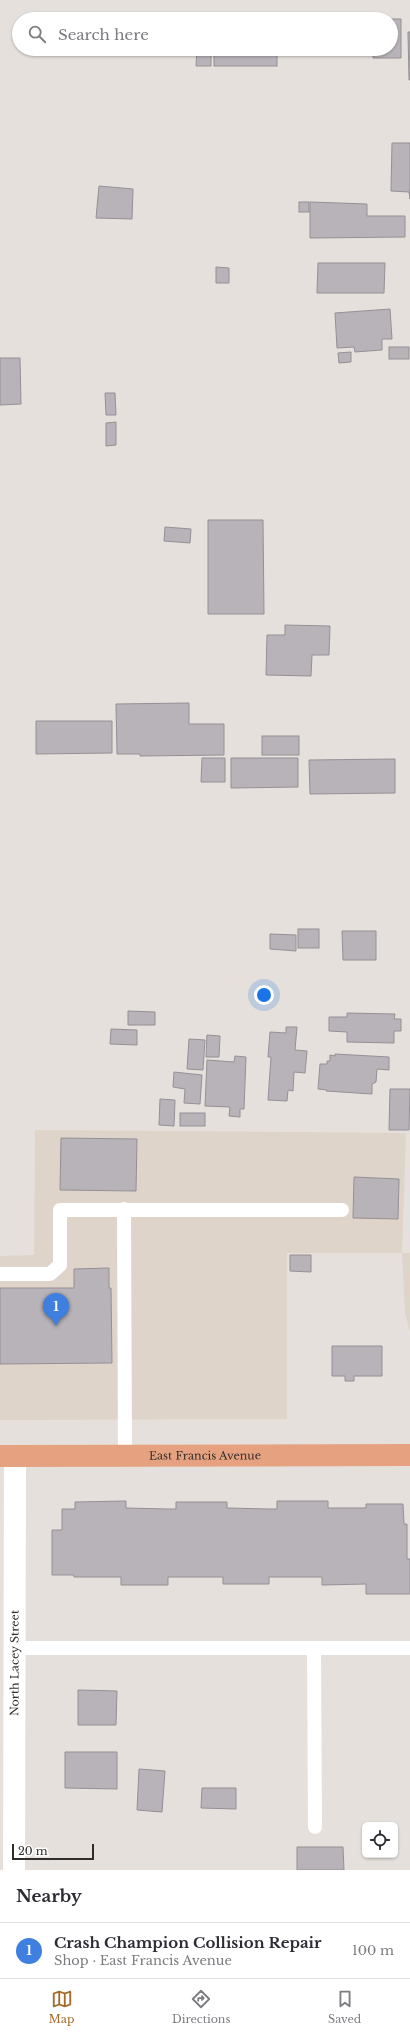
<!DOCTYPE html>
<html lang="en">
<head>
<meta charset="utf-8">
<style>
	:root { --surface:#fff; --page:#f7f7f7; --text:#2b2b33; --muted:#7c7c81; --line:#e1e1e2; --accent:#a26927 }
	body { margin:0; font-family:"Libre Baskerville",serif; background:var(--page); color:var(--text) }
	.controls { position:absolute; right:12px; bottom:12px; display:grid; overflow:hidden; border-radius:6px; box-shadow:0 1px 3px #0004 }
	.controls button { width:36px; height:36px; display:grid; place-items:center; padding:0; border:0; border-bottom:1px solid var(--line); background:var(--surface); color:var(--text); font:20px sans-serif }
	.scale { position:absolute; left:12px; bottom:10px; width:82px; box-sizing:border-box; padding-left:4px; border:2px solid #302e2c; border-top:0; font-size:11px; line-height:14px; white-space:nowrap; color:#302e2c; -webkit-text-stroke:3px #fff; paint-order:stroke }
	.you { position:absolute; left:264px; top:995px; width:14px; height:14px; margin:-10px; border:3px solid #fff; border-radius:50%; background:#1a73e8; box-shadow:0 0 0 6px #1a73e833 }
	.badge { display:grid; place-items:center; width:26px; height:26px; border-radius:50%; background:var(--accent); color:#fff; font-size:13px; font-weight:700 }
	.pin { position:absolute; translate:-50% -33px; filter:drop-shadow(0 1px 2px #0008) }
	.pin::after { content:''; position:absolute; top:21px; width:14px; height:12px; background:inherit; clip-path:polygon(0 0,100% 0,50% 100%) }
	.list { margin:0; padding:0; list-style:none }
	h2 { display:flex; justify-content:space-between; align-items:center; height:52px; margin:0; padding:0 16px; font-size:17px }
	h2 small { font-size:13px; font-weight:400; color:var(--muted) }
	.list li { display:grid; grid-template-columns:26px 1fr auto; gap:12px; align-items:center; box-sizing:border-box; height:56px; padding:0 16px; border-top:1px solid var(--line) }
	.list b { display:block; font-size:15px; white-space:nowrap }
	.list p { margin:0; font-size:13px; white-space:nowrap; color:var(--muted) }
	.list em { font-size:13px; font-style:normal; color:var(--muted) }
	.icon { flex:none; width:22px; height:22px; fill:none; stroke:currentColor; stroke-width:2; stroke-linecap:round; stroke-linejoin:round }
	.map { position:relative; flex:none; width:410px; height:1870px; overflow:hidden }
	.search { position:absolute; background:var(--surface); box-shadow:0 1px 3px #0004; left:12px; right:12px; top:12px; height:44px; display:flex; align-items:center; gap:10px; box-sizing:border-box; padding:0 14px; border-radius:22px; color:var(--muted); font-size:15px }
	.sheet { height:108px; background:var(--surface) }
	nav { display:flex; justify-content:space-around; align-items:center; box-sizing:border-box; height:56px; border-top:1px solid var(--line); background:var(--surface); font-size:11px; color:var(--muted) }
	nav a { display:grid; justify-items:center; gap:2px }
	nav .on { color:var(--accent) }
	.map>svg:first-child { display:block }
</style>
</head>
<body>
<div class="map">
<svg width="410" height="1870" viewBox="0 0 410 1870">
	<rect width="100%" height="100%" fill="#e5e0db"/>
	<polygon fill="#dfd4c9" points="35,1130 406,1133 402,1253 410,1253 410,1332 405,1313 402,1253 287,1253 287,1419 0,1420 0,1256 34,1255"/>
	<g fill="#b8b3b8" stroke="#959095">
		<polygon points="277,15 277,19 214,19 214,16"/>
		<polygon points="391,19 401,19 401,58 373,58 373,49 391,49"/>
		<polygon points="408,32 410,32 410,80 409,80"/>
		<polygon points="197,49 211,49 211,66 196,66"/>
		<rect x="214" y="49" width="63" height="17"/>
		<polygon points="392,143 410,143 410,199 409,192 391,191"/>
		<polygon points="99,186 133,189 132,219 96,218"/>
		<rect x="299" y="202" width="10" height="10"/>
		<polygon points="310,202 367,204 367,216 405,216 405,237 310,238"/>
		<polygon points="318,263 385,263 384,293 317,293"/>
		<polygon points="216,267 229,268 229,283 216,283"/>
		<polygon points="390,309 392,339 382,339 382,350 355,352 354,347 337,348 335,313"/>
		<rect x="389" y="347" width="20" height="12"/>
		<polygon points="351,352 351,362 339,363 338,353"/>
		<polygon points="0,358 20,358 21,404 0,405"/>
		<polygon points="105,393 115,393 116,415 106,415"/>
		<polygon points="116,422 116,445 106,446 106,423"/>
		<polygon points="208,520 263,520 264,614 208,614"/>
		<polygon points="165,527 191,529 190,543 164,541"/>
		<polygon points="285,625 330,626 329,655 312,655 311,676 266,675 267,635 285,635"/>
		<polygon points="189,703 189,724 224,724 224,755 140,756 140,754 117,754 116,704"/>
		<polygon points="36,721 112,721 112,753 36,754"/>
		<rect x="262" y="736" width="37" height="19"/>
		<polygon points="202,758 225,758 225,782 201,782"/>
		<polygon points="231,758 298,758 298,787 231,788"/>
		<polygon points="395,759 395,793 310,794 309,760"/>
		<rect x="298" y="929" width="21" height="19"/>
		<polygon points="342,931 376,931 376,960 343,960"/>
		<polygon points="270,934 296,935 296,951 270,949"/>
		<polygon points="128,1011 155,1012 155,1025 128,1025"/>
		<polygon points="347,1013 395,1014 394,1019 401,1019 401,1031 394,1031 394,1043 347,1042 347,1032 329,1031 329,1017 347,1017"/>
		<polygon points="286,1027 297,1027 295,1050 307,1051 305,1073 294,1072 293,1091 288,1090 287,1101 268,1100 271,1057 268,1057 270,1032 286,1033"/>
		<polygon points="111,1029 137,1030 137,1045 110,1044"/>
		<polygon points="207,1035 220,1036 219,1057 206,1057"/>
		<polygon points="189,1039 205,1040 203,1070 187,1069"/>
		<polygon points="335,1054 389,1057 389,1070 377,1069 376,1082 372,1084 372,1094 326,1091 327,1090 318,1089 320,1064 327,1064 327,1061 330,1061 330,1055 335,1056"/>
		<polygon points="235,1056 246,1057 244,1109 240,1109 240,1117 229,1116 230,1107 205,1106 207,1060 234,1062"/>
		<polygon points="174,1072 202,1075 200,1104 184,1103 185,1089 173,1087"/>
		<polygon points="390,1089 410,1089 409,1130 389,1130"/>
		<polygon points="160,1099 175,1100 174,1126 159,1125"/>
		<rect x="180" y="1113" width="25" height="13"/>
		<polygon points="61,1138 137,1139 136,1191 60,1190"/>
		<polygon points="354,1177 399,1179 398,1219 353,1218"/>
		<polygon points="290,1255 311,1255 311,1272 290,1271"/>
		<polygon points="109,1268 109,1288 111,1288 112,1363 0,1364 0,1288 74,1288 74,1269"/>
		<polygon points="332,1346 382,1346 382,1376 354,1376 354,1381 345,1381 345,1376 332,1376"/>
		<polygon points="126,1501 126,1508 168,1509 176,1509 176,1502 227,1502 227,1508 269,1509 277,1509 277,1501 328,1501 328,1508 366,1508 366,1504 403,1504 404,1524 407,1524 407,1559 410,1559 410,1594 366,1594 366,1584 322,1585 322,1577 269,1577 269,1584 223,1584 223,1577 168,1577 168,1585 121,1585 121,1577 74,1577 74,1575 52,1575 52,1530 62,1530 62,1509 75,1509 75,1502"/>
		<polygon points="78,1690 117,1691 116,1725 78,1725"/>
		<polygon points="65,1752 117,1752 117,1789 65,1788"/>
		<polygon points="139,1769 165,1771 162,1812 137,1810"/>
		<polygon points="202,1788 236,1788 236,1809 201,1808"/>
		<polygon points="297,1847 343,1847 344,1870 297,1870"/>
	</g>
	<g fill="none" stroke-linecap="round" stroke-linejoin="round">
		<g stroke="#fff" stroke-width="14">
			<polyline points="124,1209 125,1456"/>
			<polyline points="0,1274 50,1274 60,1265 60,1210 342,1210"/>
			<polyline points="15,1648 410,1648"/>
			<polyline points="314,1648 315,1827"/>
		</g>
		<path stroke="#fff" stroke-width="22" id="s1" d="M14,1870L15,1456"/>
		<path stroke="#e5a180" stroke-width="22" id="s2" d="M0,1456L410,1455"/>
	</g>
	<g text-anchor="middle" stroke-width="3.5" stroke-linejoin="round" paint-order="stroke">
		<g font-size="11" fill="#302e2c" stroke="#fff">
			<text dy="4" stroke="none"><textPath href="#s2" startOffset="205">East Francis Avenue</textPath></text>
			<text dy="4" stroke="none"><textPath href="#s1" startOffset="207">North Lacey Street</textPath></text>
		</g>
	</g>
</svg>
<div class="controls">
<button><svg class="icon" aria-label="locate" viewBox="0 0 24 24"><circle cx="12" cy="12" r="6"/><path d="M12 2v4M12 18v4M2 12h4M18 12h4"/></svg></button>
</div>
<div class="scale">20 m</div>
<div class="you"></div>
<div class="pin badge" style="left:56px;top:1326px;background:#3f7fe0">1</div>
<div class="search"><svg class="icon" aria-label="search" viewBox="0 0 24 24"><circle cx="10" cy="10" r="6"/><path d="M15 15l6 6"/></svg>Search here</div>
</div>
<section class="sheet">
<h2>Nearby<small></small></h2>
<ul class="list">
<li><span class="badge" style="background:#3f7fe0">1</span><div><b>Crash Champion Collision Repair</b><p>Shop · East Francis Avenue</p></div><em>100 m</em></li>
</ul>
</section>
<nav>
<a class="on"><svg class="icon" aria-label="map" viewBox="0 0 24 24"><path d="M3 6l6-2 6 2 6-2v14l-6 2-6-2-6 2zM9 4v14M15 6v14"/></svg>Map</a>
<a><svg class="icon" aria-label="directions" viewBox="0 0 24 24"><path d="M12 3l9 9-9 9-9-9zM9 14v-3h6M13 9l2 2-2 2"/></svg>Directions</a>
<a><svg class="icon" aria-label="saved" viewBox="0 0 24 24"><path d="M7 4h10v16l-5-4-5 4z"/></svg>Saved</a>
</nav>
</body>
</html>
